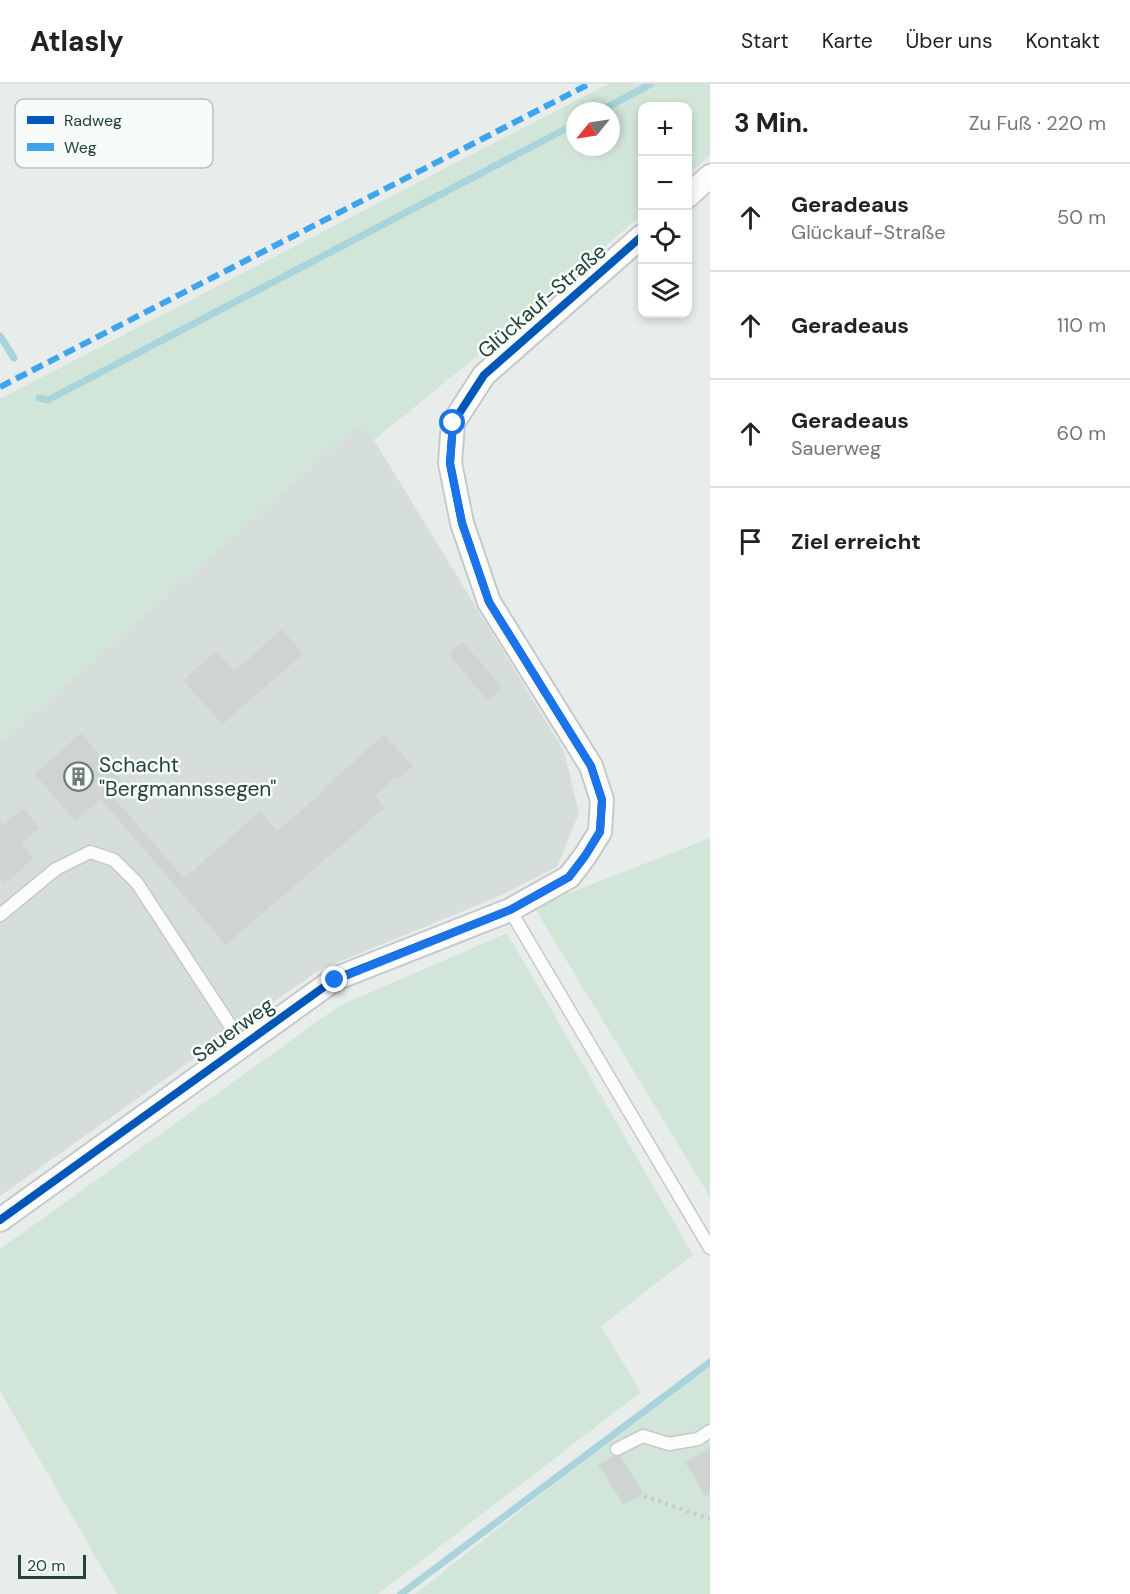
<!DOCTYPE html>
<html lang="de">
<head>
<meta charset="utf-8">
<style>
	:root { --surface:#fff; --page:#f2f2f2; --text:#222; --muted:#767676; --line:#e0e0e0 }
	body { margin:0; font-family:"DM Sans",sans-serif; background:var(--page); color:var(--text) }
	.controls { position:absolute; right:18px; top:18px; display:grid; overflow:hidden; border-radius:12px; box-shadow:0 3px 9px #0003 }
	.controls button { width:54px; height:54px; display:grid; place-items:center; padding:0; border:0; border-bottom:2px solid var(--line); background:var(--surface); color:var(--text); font:30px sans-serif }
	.compass { position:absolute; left:566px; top:18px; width:54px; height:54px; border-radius:50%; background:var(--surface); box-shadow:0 3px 9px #0003; rotate:240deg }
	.scale { position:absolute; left:18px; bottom:15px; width:68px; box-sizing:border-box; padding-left:6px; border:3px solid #24423a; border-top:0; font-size:16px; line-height:21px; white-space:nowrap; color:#24423a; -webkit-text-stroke:4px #f7fbf9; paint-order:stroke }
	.stop { position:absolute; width:18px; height:18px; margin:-14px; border:4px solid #1a73e8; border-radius:50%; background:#fff }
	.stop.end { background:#1a73e8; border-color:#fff; box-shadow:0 2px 6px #0008 }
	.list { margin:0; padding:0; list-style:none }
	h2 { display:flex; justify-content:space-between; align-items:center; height:78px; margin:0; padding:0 24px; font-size:26px }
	h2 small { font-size:20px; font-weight:400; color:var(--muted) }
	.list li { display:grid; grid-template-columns:39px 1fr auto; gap:18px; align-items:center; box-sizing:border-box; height:108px; padding:0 24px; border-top:2px solid var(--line) }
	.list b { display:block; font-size:22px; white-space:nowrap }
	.list p { margin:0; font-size:20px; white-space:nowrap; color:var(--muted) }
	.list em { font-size:20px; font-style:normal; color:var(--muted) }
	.icon { flex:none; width:33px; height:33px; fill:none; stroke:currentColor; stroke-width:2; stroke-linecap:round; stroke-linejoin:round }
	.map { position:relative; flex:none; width:710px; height:1510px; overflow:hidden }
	header { display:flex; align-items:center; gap:36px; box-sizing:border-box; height:84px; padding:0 30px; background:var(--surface); border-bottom:2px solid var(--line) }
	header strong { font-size:28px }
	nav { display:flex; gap:33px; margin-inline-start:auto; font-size:21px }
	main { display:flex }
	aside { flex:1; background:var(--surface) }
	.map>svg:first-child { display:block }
</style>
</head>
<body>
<header>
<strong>Atlasly</strong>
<nav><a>Start</a><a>Karte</a><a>Über uns</a><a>Kontakt</a></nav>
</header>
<main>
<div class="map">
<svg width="710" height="1510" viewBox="0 0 710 1510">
	<rect width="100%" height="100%" fill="#e8edeb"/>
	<polygon fill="#d6dedb" points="360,339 374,356 564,667 579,729 557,783 495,814 319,886 0,1112 0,659"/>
	<g fill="#d1e6d8" fill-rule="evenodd">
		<path d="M608,0H710V71L688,91V22H642V130L508,247L374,356L359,340L0,659V315ZM575,27H611V63H575Z"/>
		<polygon points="710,754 710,1113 534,823"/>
		<polygon points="507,849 693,1171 601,1242 641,1308 378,1510 117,1510 0,1307 0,1165 339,922"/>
		<polygon points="710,1283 710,1510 415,1510 567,1390"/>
	</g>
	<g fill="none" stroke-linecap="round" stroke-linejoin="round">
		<g stroke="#a9d4db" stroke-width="7">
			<polyline points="600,27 651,0"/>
			<polyline points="0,252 14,274"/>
			<polyline points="39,314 48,316 575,40"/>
			<polyline points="401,1510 710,1278"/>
		</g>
	</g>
	<g fill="#cfd4d2" stroke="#d1d6d4" stroke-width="1.5">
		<polygon points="282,546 302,570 222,640 184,596 216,568 234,588"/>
		<polygon points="462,558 502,604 488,616 449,570"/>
		<polygon points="81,650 121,697 75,736 35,690"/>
		<polygon points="384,651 412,682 398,694 396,692 374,712 384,724 226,860 176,802 260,728 277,748 327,704 326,703"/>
		<polygon points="108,708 184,795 176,802 101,714"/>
		<polygon points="23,725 39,744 21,759 33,774 5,799 0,794 0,736 4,741"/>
		<polygon points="710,1364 710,1409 706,1412 686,1379"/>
		<polygon points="618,1370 643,1409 624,1420 599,1381"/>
	</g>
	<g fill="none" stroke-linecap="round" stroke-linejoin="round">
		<defs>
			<g id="service">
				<polyline points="510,826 710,1164"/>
				<polyline points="0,831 56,785 90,768 114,776 137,799 243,961"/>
				<polyline points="617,1365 643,1352 669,1360 698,1355 710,1347"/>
			</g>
			<g id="minor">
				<polyline points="688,112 710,92"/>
				<polyline points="0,1136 335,895 510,826 569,793 585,772 600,748 602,716 591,682 489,518 462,439 450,379 453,339 484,291 642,152"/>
			</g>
		</defs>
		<use href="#service" stroke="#c5cac8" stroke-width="15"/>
		<use href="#minor" stroke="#c5cac8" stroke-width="26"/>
		<polyline stroke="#c3ccca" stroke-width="4" stroke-dasharray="3 4.5" stroke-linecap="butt" points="644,1412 710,1435"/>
		<use href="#service" stroke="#fcfcfc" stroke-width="12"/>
		<use href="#minor" stroke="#fcfcfc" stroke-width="22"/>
		<polyline stroke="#3ea4ec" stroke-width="6" stroke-dasharray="12 6" stroke-linecap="butt" points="0,303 589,0"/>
		<defs>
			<polyline id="cycleway" points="0,1136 335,895 510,826 569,793 585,772 600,748 602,716 591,682 489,518 462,439 450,379 453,339 484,291 642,152"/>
		</defs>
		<use href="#cycleway" stroke="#f7fbf9" stroke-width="11"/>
		<use href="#cycleway" stroke="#0057b8" stroke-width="8"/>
	</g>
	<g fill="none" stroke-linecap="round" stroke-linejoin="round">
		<polyline stroke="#1a73e8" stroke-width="8" points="335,896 510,826 569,793 585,772 600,747 602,716 591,682 489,518 462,439 450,380 453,339"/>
	</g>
	<defs>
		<symbol id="building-ring" viewBox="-11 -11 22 22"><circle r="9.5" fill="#f7fbf9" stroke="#697e78" stroke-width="1.5"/><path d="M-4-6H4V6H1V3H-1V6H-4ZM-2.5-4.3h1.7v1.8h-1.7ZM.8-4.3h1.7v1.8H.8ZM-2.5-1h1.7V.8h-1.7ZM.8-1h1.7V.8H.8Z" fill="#697e78"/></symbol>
	</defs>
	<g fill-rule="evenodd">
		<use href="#building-ring" x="62" y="676" width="33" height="33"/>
	</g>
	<g text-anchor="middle" stroke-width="5" stroke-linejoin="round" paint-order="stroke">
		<g font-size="21" fill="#24423a" stroke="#f7fbf9">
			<text transform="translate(542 217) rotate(-41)" y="7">Glückauf-Straße</text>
			<text transform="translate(233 946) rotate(-36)" y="7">Sauerweg</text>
		</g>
		<g font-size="21" fill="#24423a" stroke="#f7fbf9" text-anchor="start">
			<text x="99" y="688">Schacht<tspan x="99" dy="24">"Bergmannssegen"</tspan></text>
		</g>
	</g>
	<rect x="15" y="15" width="198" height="69" rx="9" fill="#f7fbf9" stroke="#b8c4c0" stroke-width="1.5"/>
	<rect x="27" y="32" width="27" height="8" fill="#0057b8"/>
	<rect x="27" y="59" width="27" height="8" fill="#3ea4ec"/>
	<g font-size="16" fill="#24423a">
		<text x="64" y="42">Radweg</text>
		<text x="64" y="69">Weg</text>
	</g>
</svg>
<div class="controls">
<button>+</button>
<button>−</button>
<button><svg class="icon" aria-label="locate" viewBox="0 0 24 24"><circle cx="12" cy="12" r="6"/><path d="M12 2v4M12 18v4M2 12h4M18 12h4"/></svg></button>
<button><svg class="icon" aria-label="layers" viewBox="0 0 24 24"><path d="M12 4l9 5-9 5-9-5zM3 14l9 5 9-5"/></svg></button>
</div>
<svg class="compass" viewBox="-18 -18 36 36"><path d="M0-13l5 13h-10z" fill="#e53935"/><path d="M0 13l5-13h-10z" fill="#767676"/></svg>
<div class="scale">20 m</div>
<div class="stop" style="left:453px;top:339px"></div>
<div class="stop end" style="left:335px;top:896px"></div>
</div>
<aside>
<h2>3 Min.<small>Zu Fuß · 220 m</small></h2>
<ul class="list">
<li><svg class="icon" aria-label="ahead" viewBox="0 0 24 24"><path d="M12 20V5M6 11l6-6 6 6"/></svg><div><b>Geradeaus</b><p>Glückauf-Straße</p></div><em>50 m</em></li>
<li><svg class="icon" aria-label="ahead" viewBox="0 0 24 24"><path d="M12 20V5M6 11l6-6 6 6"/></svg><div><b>Geradeaus</b></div><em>110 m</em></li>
<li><svg class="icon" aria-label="ahead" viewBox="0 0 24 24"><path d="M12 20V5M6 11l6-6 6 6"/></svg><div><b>Geradeaus</b><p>Sauerweg</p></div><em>60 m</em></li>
<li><svg class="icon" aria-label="arrive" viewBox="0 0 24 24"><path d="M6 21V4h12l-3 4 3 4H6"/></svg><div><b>Ziel erreicht</b></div></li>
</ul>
</aside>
</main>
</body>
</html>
